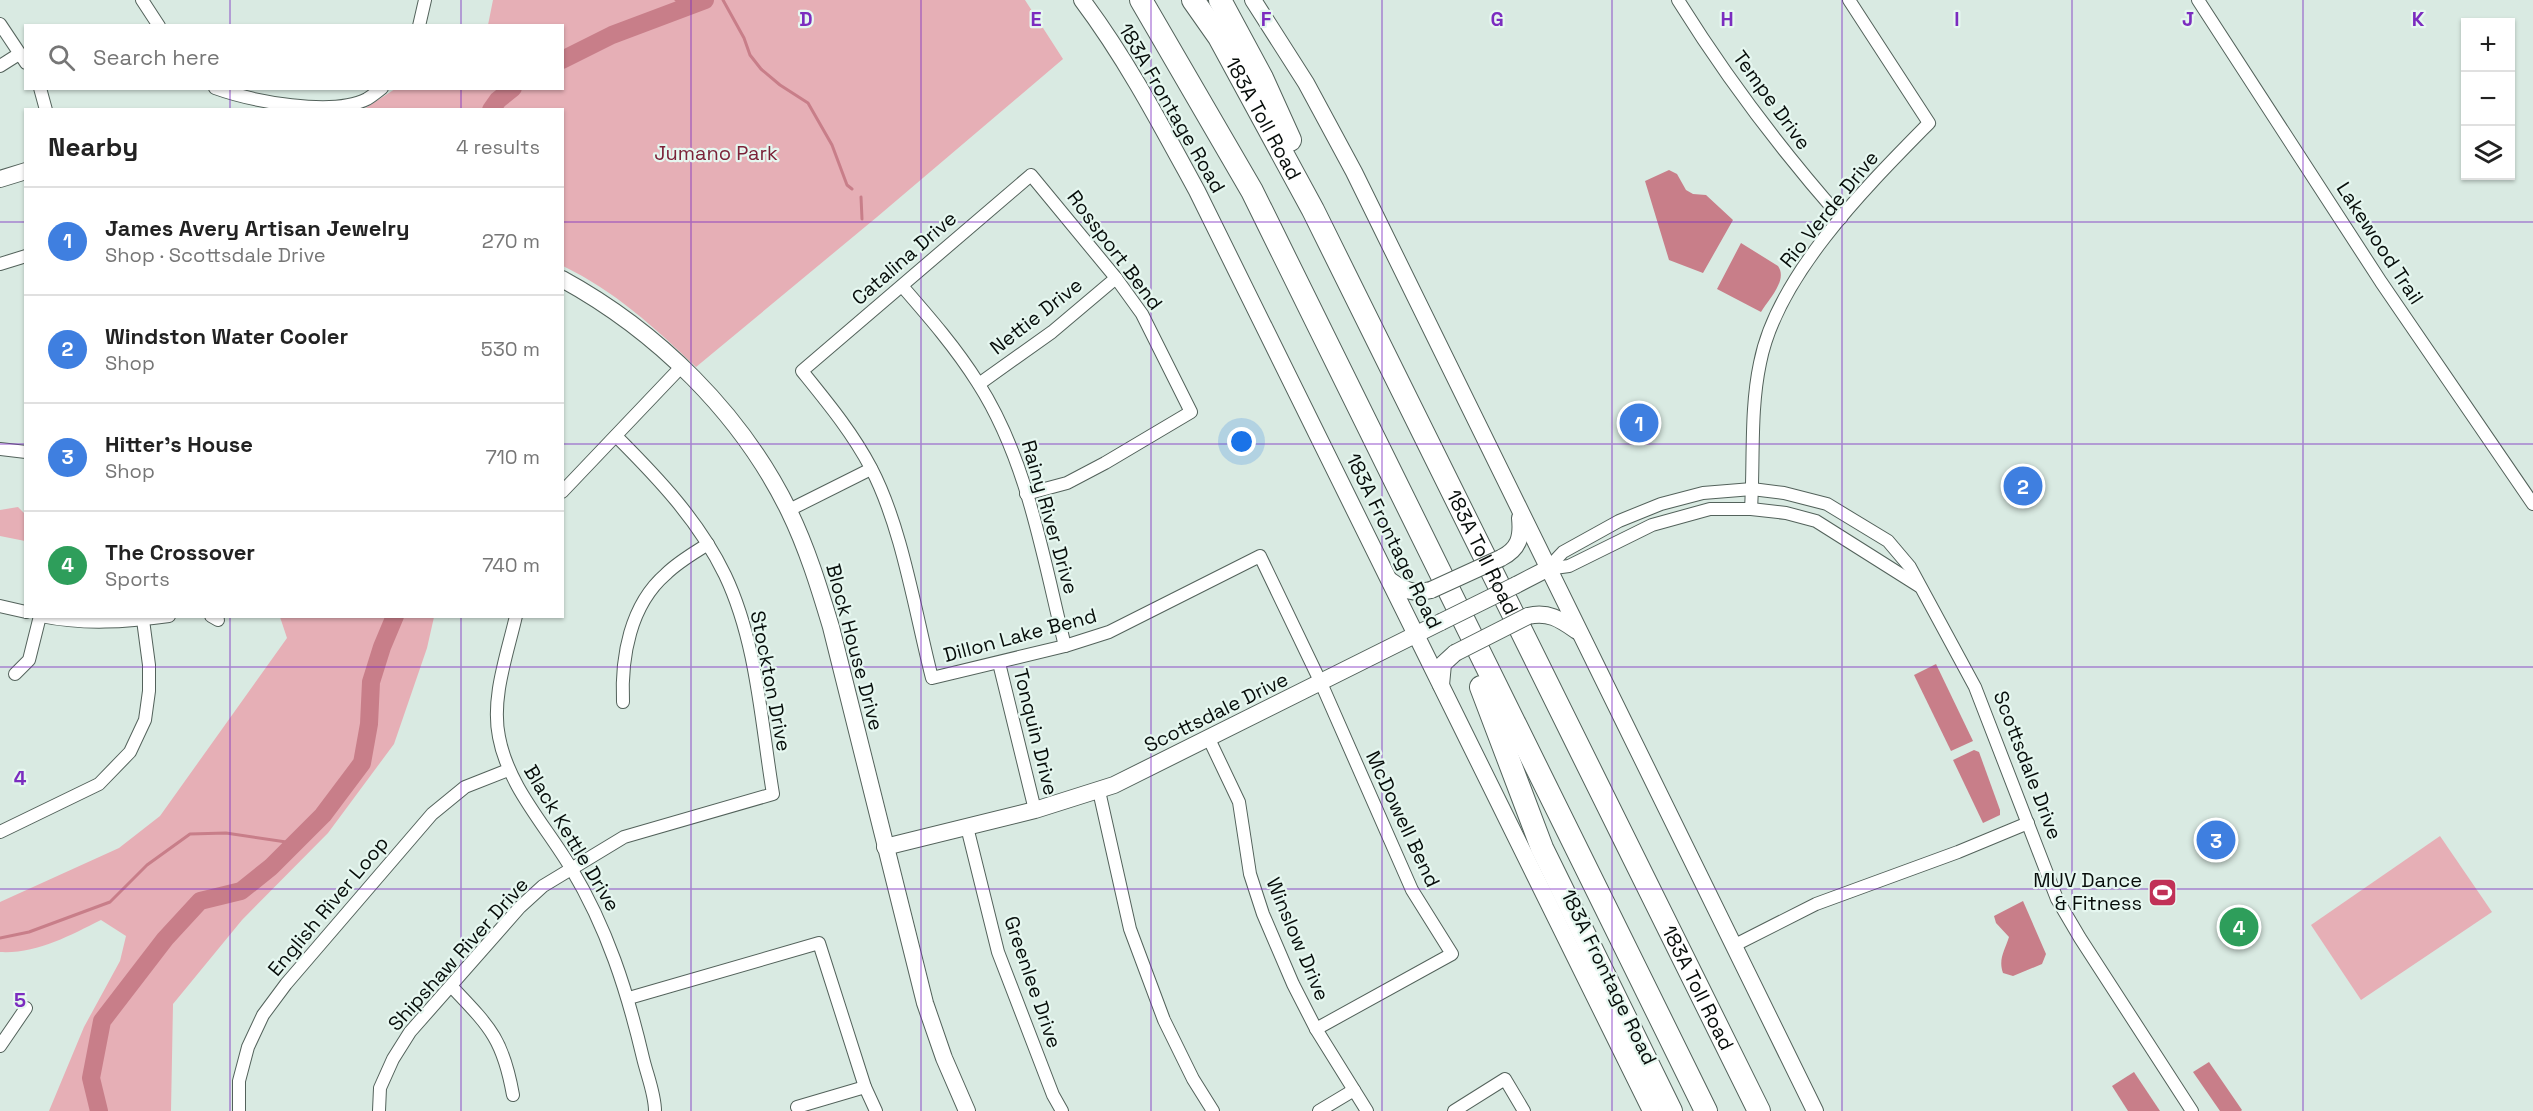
<!DOCTYPE html>
<html lang="en">
<head>
<meta charset="utf-8">
<style>
	:root { --surface:#fff; --page:#f6f6f6; --text:#222; --muted:#767676; --line:#e0e0e0; --accent:#c13157 }
	body { margin:0; font-family:"Space Grotesk",sans-serif; background:var(--page); color:var(--text) }
	.controls { position:absolute; right:18px; top:18px; display:grid; overflow:hidden; border-radius:0px; box-shadow:0 2px 4px #0004 }
	.controls button { width:54px; height:54px; display:grid; place-items:center; padding:0; border:0; border-bottom:2px solid var(--line); background:var(--surface); color:var(--text); font:30px sans-serif }
	.you { position:absolute; left:1242px; top:442px; width:21px; height:21px; margin:-15px; border:4px solid #fff; border-radius:50%; background:#1a73e8; box-shadow:0 0 0 9px #1a73e833 }
	.badge { display:grid; place-items:center; width:39px; height:39px; border-radius:50%; background:var(--accent); color:#fff; font-size:20px; font-weight:700 }
	.pin { position:absolute; translate:-50% -50%; border:3px solid #fff; box-shadow:0 2px 6px #0006 }
	.list { margin:0; padding:0; list-style:none }
	h2 { display:flex; justify-content:space-between; align-items:center; height:78px; margin:0; padding:0 24px; font-size:26px }
	h2 small { font-size:20px; font-weight:400; color:var(--muted) }
	.list li { display:grid; grid-template-columns:39px 1fr auto; gap:18px; align-items:center; box-sizing:border-box; height:108px; padding:0 24px; border-top:2px solid var(--line) }
	.list b { display:block; font-size:22px; white-space:nowrap }
	.list p { margin:0; font-size:20px; white-space:nowrap; color:var(--muted) }
	.list em { font-size:20px; font-style:normal; color:var(--muted) }
	.icon { flex:none; width:33px; height:33px; fill:none; stroke:currentColor; stroke-width:2; stroke-linecap:round; stroke-linejoin:round }
	.map { position:relative; flex:none; width:2533px; height:1111px; overflow:hidden }
	.search { position:absolute; background:var(--surface); box-shadow:0 2px 4px #0004; left:24px; top:24px; width:540px; height:66px; display:flex; align-items:center; gap:15px; box-sizing:border-box; padding:0 21px; border-radius:0px; color:var(--muted); font-size:22px }
	.panel { position:absolute; background:var(--surface); box-shadow:0 2px 4px #0004; left:24px; top:108px; width:540px; height:510px; border-radius:0px }
	.map>svg:first-child { display:block }
</style>
</head>
<body>
<div class="map">
<svg width="2533" height="1111" viewBox="0 0 2533 1111">
	<rect width="100%" height="100%" fill="#d9eae2"/>
	<g fill="#e6afb6">
		<path d="M493,0H1025L1063,59L877,217L696,367C653,326 616,292 563,266L562,110L364,109L395,89L562,88V26L488,25Z"/>
		<polygon points="18,507 25,514 25,541 0,536 0,510"/>
		<path d="M280,617H434L427,648L394,744L328,833L242,920L173,1004L171,1111H49L84,1027L120,961L126,936L101,920C69,936 36,954 0,952V902L119,848L160,816L287,638Z"/>
		<polygon points="2440,836 2492,912 2361,1000 2311,925"/>
	</g>
	<g fill="#c87e89">
		<polygon points="1669,170 1677,174 1686,190 1693,194 1706,195 1733,220 1703,273 1669,260 1645,181"/>
		<path d="M1741,243L1778,266C1788,280 1769,299 1761,312L1717,289Z"/>
		<polygon points="1936,664 1973,741 1951,751 1914,675"/>
		<polygon points="1974,750 1979,752 2000,810 2000,815 1983,823 1953,760"/>
		<path d="M2023,901L2046,954L2042,964L2013,976L2003,973C1998,959 2005,950 2009,937L1996,923L1994,916Z"/>
		<polygon points="2209,1062 2242,1110 2241,1111 2220,1111 2193,1072"/>
		<polygon points="2134,1072 2160,1111 2128,1111 2112,1086"/>
	</g>
	<g fill="none" stroke-linecap="round" stroke-linejoin="round">
		<g stroke="#c87e89" stroke-width="3">
			<polyline points="676,0 686,6"/>
			<polyline points="723,0 744,38 750,55 761,69 780,85 808,103 832,145 847,185 852,189"/>
			<polyline points="861,197 862,219"/>
			<polyline points="0,938 29,932 110,902 147,865 190,834 226,833 293,843"/>
		</g>
		<g stroke="#c87e89" stroke-width="18">
			<polyline points="562,60 612,35 705,0"/>
			<polyline points="491,110 498,100 513,88"/>
			<polyline points="99,1111 91,1078 102,1021 165,939 200,901 241,891 271,867 323,815 362,763 369,724 371,682 382,647 395,616"/>
		</g>
		<defs>
			<g id="street">
				<polyline points="142,0 159,26"/>
				<path d="M1678,0C1726,77 1781,150 1841,218"/>
				<polyline points="2198,0 2381,282 2533,504"/>
				<polyline points="0,24 26,63"/>
				<polyline points="419,26 425,0"/>
				<polyline points="0,66 19,54"/>
				<polyline points="40,88 46,110"/>
				<path d="M215,88C251,101 332,117 367,99C372,96 377,92 382,88"/>
				<polyline points="0,264 26,256"/>
				<path d="M902,286C929,317 956,348 978,383C1028,461 1043,558 1065,646"/>
				<polyline points="979,384 1052,332 1116,278"/>
				<polyline points="0,449 26,452"/>
				<polyline points="562,492 681,367"/>
				<path d="M1026,494L1067,483L1105,463L1191,412L1142,314L1116,278L1031,175L802,371C827,402 852,432 871,468C902,527 915,612 932,678L1065,646L1109,632L1260,556L1321,683L1412,890L1452,954L1316,1029"/>
				<path d="M1751,509C1754,460 1750,410 1760,363C1777,275 1868,185 1929,123L1849,0"/>
				<polyline points="789,510 871,469"/>
				<polyline points="1547,569 1563,552 1619,521 1661,504 1703,493 1752,489 1784,493 1827,504 1888,541 1910,567 1975,687 2057,899 2080,938 2192,1111"/>
				<polyline points="1547,569 1569,566 1652,525 1710,509 1751,509 1786,513 1816,521 1919,586"/>
				<polyline points="0,606 26,612"/>
				<path d="M41,616C85,625 125,622 169,616"/>
				<polyline points="211,616 218,620"/>
				<path d="M516,616C507,655 491,698 499,737C508,786 546,826 571,868C607,928 627,990 643,1058C647,1075 655,1094 655,1111"/>
				<polyline points="999,663 1035,810"/>
				<polyline points="15,674 29,660 40,616"/>
				<path d="M623,702C621,657 630,605 666,574C678,562 694,553 708,544"/>
				<polyline points="1209,739 1239,802 1250,874 1263,914 1293,984 1316,1029 1367,1111"/>
				<polyline points="1099,791 1130,929 1164,1020 1193,1079 1213,1111"/>
				<polyline points="967,827 998,952 1053,1095 1062,1111"/>
				<polyline points="0,832 99,784 130,752 145,720 149,691 149,665 143,620"/>
				<polyline points="1733,946 1816,904 1958,852 2028,823"/>
				<path d="M452,987C490,1027 503,1039 513,1095"/>
				<polyline points="629,998 819,943 865,1087 876,1111"/>
				<polyline points="0,1046 26,1008"/>
				<polyline points="797,1107 865,1087"/>
				<polyline points="239,1111 239,1081 248,1047 263,1015 286,984 432,814 465,787 508,770"/>
				<path d="M379,1111L380,1088L393,1059L410,1032L520,907L543,886L624,837L773,794C761,722 757,642 725,575C699,521 658,478 616,436"/>
				<polyline points="1319,1111 1354,1090"/>
				<polyline points="1454,1111 1505,1079 1524,1111"/>
			</g>
			<g id="secondary">
				<path d="M1082,0C1127,60 1161,125 1197,191L1651,1111"/>
				<polyline points="1253,0 1306,83 1354,172 1815,1111"/>
				<polyline points="0,179 26,171"/>
				<path d="M562,279C657,331 741,413 789,511C807,548 819,587 831,627L925,1003L944,1058L967,1111"/>
				<path d="M1501,558C1519,549 1522,537 1520,518"/>
				<path d="M1391,581C1405,591 1414,594 1431,590"/>
				<polyline points="1516,585 1547,569"/>
				<path d="M1528,616C1549,611 1561,620 1577,631"/>
				<polyline points="1441,685 1443,664 1455,653"/>
				<polyline points="885,847 1035,810 1114,785 1441,622"/>
			</g>
			<g id="highway">
				<polyline points="1141,0 1252,191 1706,1111"/>
				<path id="s1" d="M1193,0L1219,37L1313,210L1759,1111"/>
				<polyline points="1220,0 1262,78 1290,140"/>
				<polyline points="1481,687 1542,848 1671,1111"/>
			</g>
		</defs>
		<use href="#street" stroke="#53625b" stroke-width="14"/>
		<use href="#secondary" stroke="#53625b" stroke-width="18"/>
		<use href="#highway" stroke="#53625b" stroke-width="24"/>
		<use href="#street" stroke="#fff" stroke-width="12"/>
		<use href="#secondary" stroke="#fff" stroke-width="16"/>
		<use href="#highway" stroke="#fff" stroke-width="22"/>
		<defs>
			<g id="secondary-bridge">
				<polyline points="1431,590 1501,558"/>
				<polyline points="1441,622 1516,585"/>
				<polyline points="1455,653 1528,616"/>
			</g>
		</defs>
		<use href="#secondary-bridge" stroke="#53625b" stroke-width="18" stroke-linecap="butt"/>
		<use href="#secondary-bridge" stroke="#fff" stroke-width="16"/>
	</g>
	<path fill="none" stroke="#7b2cbf" stroke-width="1.5" stroke-opacity="0.55" d="M230,0V26M461,0V26M691,0V1111M921,0V1111M1151,0V1111M1382,0V1111M1612,0V1111M1842,0V1111M2072,0V1111M2303,0V1111M230,88V110M461,88V110M0,222H26M562,222H2533M0,444H26M562,444H2533M230,616V1111M461,616V1111M0,667H2533M0,889H2533"/>
	<defs>
		<symbol id="stadium-square" viewBox="-11 -11 22 22"><rect x="-9" y="-9" width="18" height="18" rx="4" fill="#c13157" stroke="#e6f7f0"/><path d="M0-5a6.5 5 0 1 0 0 10a6.5 5 0 1 0 0-10ZM-3.5-1.8h7v3.6h-7Z" fill="#fff"/></symbol>
	</defs>
	<g fill-rule="evenodd">
		<use href="#stadium-square" x="2146" y="876" width="33" height="33"/>
	</g>
	<g text-anchor="middle" stroke-width="4.5" stroke-linejoin="round" paint-order="stroke">
		<g font-size="20" fill="#070d0a" stroke="#e6f7f0">
			<text transform="translate(1772 100) rotate(54)" y="7">Tempe Drive</text>
			<text transform="translate(1172 108) rotate(60)" y="7">183A Frontage Road</text>
			<text dy="7" stroke="none"><textPath href="#s1" startOffset="138">183A Toll Road</textPath></text>
			<text transform="translate(1829 209) rotate(-51)" y="7">Rio Verde Drive</text>
			<text transform="translate(2380 243) rotate(57)" y="7">Lakewood Trail</text>
			<text transform="translate(1115 250) rotate(53)" y="7">Rossport Bend</text>
			<text transform="translate(904 258) rotate(-41)" y="7">Catalina Drive</text>
			<text transform="translate(1036 316) rotate(-38)" y="7">Nettie Drive</text>
			<text transform="translate(1050 517) rotate(74)" y="7">Rainy River Drive</text>
			<text transform="translate(1394 541) rotate(64)" y="7">183A Frontage Road</text>
			<text dy="7" stroke="none"><textPath href="#s1" startOffset="624">183A Toll Road</textPath></text>
			<text transform="translate(1020 635) rotate(-15)" y="7">Dillon Lake Bend</text>
			<text transform="translate(855 647) rotate(75)" y="7">Block House Drive</text>
			<text transform="translate(771 681) rotate(79)" y="7">Stockton Drive</text>
			<text transform="translate(1216 712) rotate(-26)" y="7">Scottsdale Drive</text>
			<text transform="translate(1036 732) rotate(76)" y="7">Tonquin Drive</text>
			<text transform="translate(2028 765) rotate(69)" y="7">Scottsdale Drive</text>
			<text transform="translate(1403 819) rotate(65)" y="7">McDowell Bend</text>
			<text transform="translate(572 838) rotate(59)" y="7">Black Kettle Drive</text>
			<text transform="translate(328 906) rotate(-50)" y="7">English River Loop</text>
			<text transform="translate(1298 939) rotate(67)" y="7">Winslow Drive</text>
			<text transform="translate(458 954) rotate(-48)" y="7">Shipshaw River Drive</text>
			<text transform="translate(1609 977) rotate(64)" y="7">183A Frontage Road</text>
			<text transform="translate(1033 982) rotate(71)" y="7">Greenlee Drive</text>
			<text dy="7" stroke="none"><textPath href="#s1" startOffset="1110">183A Toll Road</textPath></text>
		</g>
		<g font-size="20" fill="#7b2238" stroke="#e6f7f0">
			<text x="716" y="160">Jumano Park</text>
		</g>
		<g font-size="20" fill="#070d0a" stroke="#e6f7f0" text-anchor="end">
			<text x="2142" y="887">MUV Dance<tspan x="2142" dy="23">&amp; Fitness</tspan></text>
		</g>
	</g>
	<g font-size="20" text-anchor="middle" font-weight="bold" fill="#7b2cbf" stroke="#e6f7f0" stroke-width="4.5" stroke-linejoin="round" paint-order="stroke">
		<text x="806" y="26">D</text>
		<text x="1036" y="26">E</text>
		<text x="1266" y="26">F</text>
		<text x="1497" y="26">G</text>
		<text x="1727" y="26">H</text>
		<text x="1957" y="26">I</text>
		<text x="2188" y="26">J</text>
		<text x="2418" y="26">K</text>
		<text x="20" y="785">4</text>
		<text x="20" y="1007">5</text>
	</g>
</svg>
<div class="controls">
<button>+</button>
<button>−</button>
<button><svg class="icon" aria-label="layers" viewBox="0 0 24 24"><path d="M12 4l9 5-9 5-9-5zM3 14l9 5 9-5"/></svg></button>
</div>
<div class="you"></div>
<div class="pin badge" style="left:1639px;top:423px;background:#3f7fe0">1</div>
<div class="pin badge" style="left:2023px;top:486px;background:#3f7fe0">2</div>
<div class="pin badge" style="left:2216px;top:840px;background:#3f7fe0">3</div>
<div class="pin badge" style="left:2239px;top:927px;background:#2e9e5b">4</div>
<div class="search"><svg class="icon" aria-label="search" viewBox="0 0 24 24"><circle cx="10" cy="10" r="6"/><path d="M15 15l6 6"/></svg>Search here</div>
<section class="panel">
<h2>Nearby<small>4 results</small></h2>
<ul class="list">
<li><span class="badge" style="background:#3f7fe0">1</span><div><b>James Avery Artisan Jewelry</b><p>Shop · Scottsdale Drive</p></div><em>270 m</em></li>
<li><span class="badge" style="background:#3f7fe0">2</span><div><b>Windston Water Cooler</b><p>Shop</p></div><em>530 m</em></li>
<li><span class="badge" style="background:#3f7fe0">3</span><div><b>Hitter's House</b><p>Shop</p></div><em>710 m</em></li>
<li><span class="badge" style="background:#2e9e5b">4</span><div><b>The Crossover</b><p>Sports</p></div><em>740 m</em></li>
</ul>
</section>
</div>
</body>
</html>
